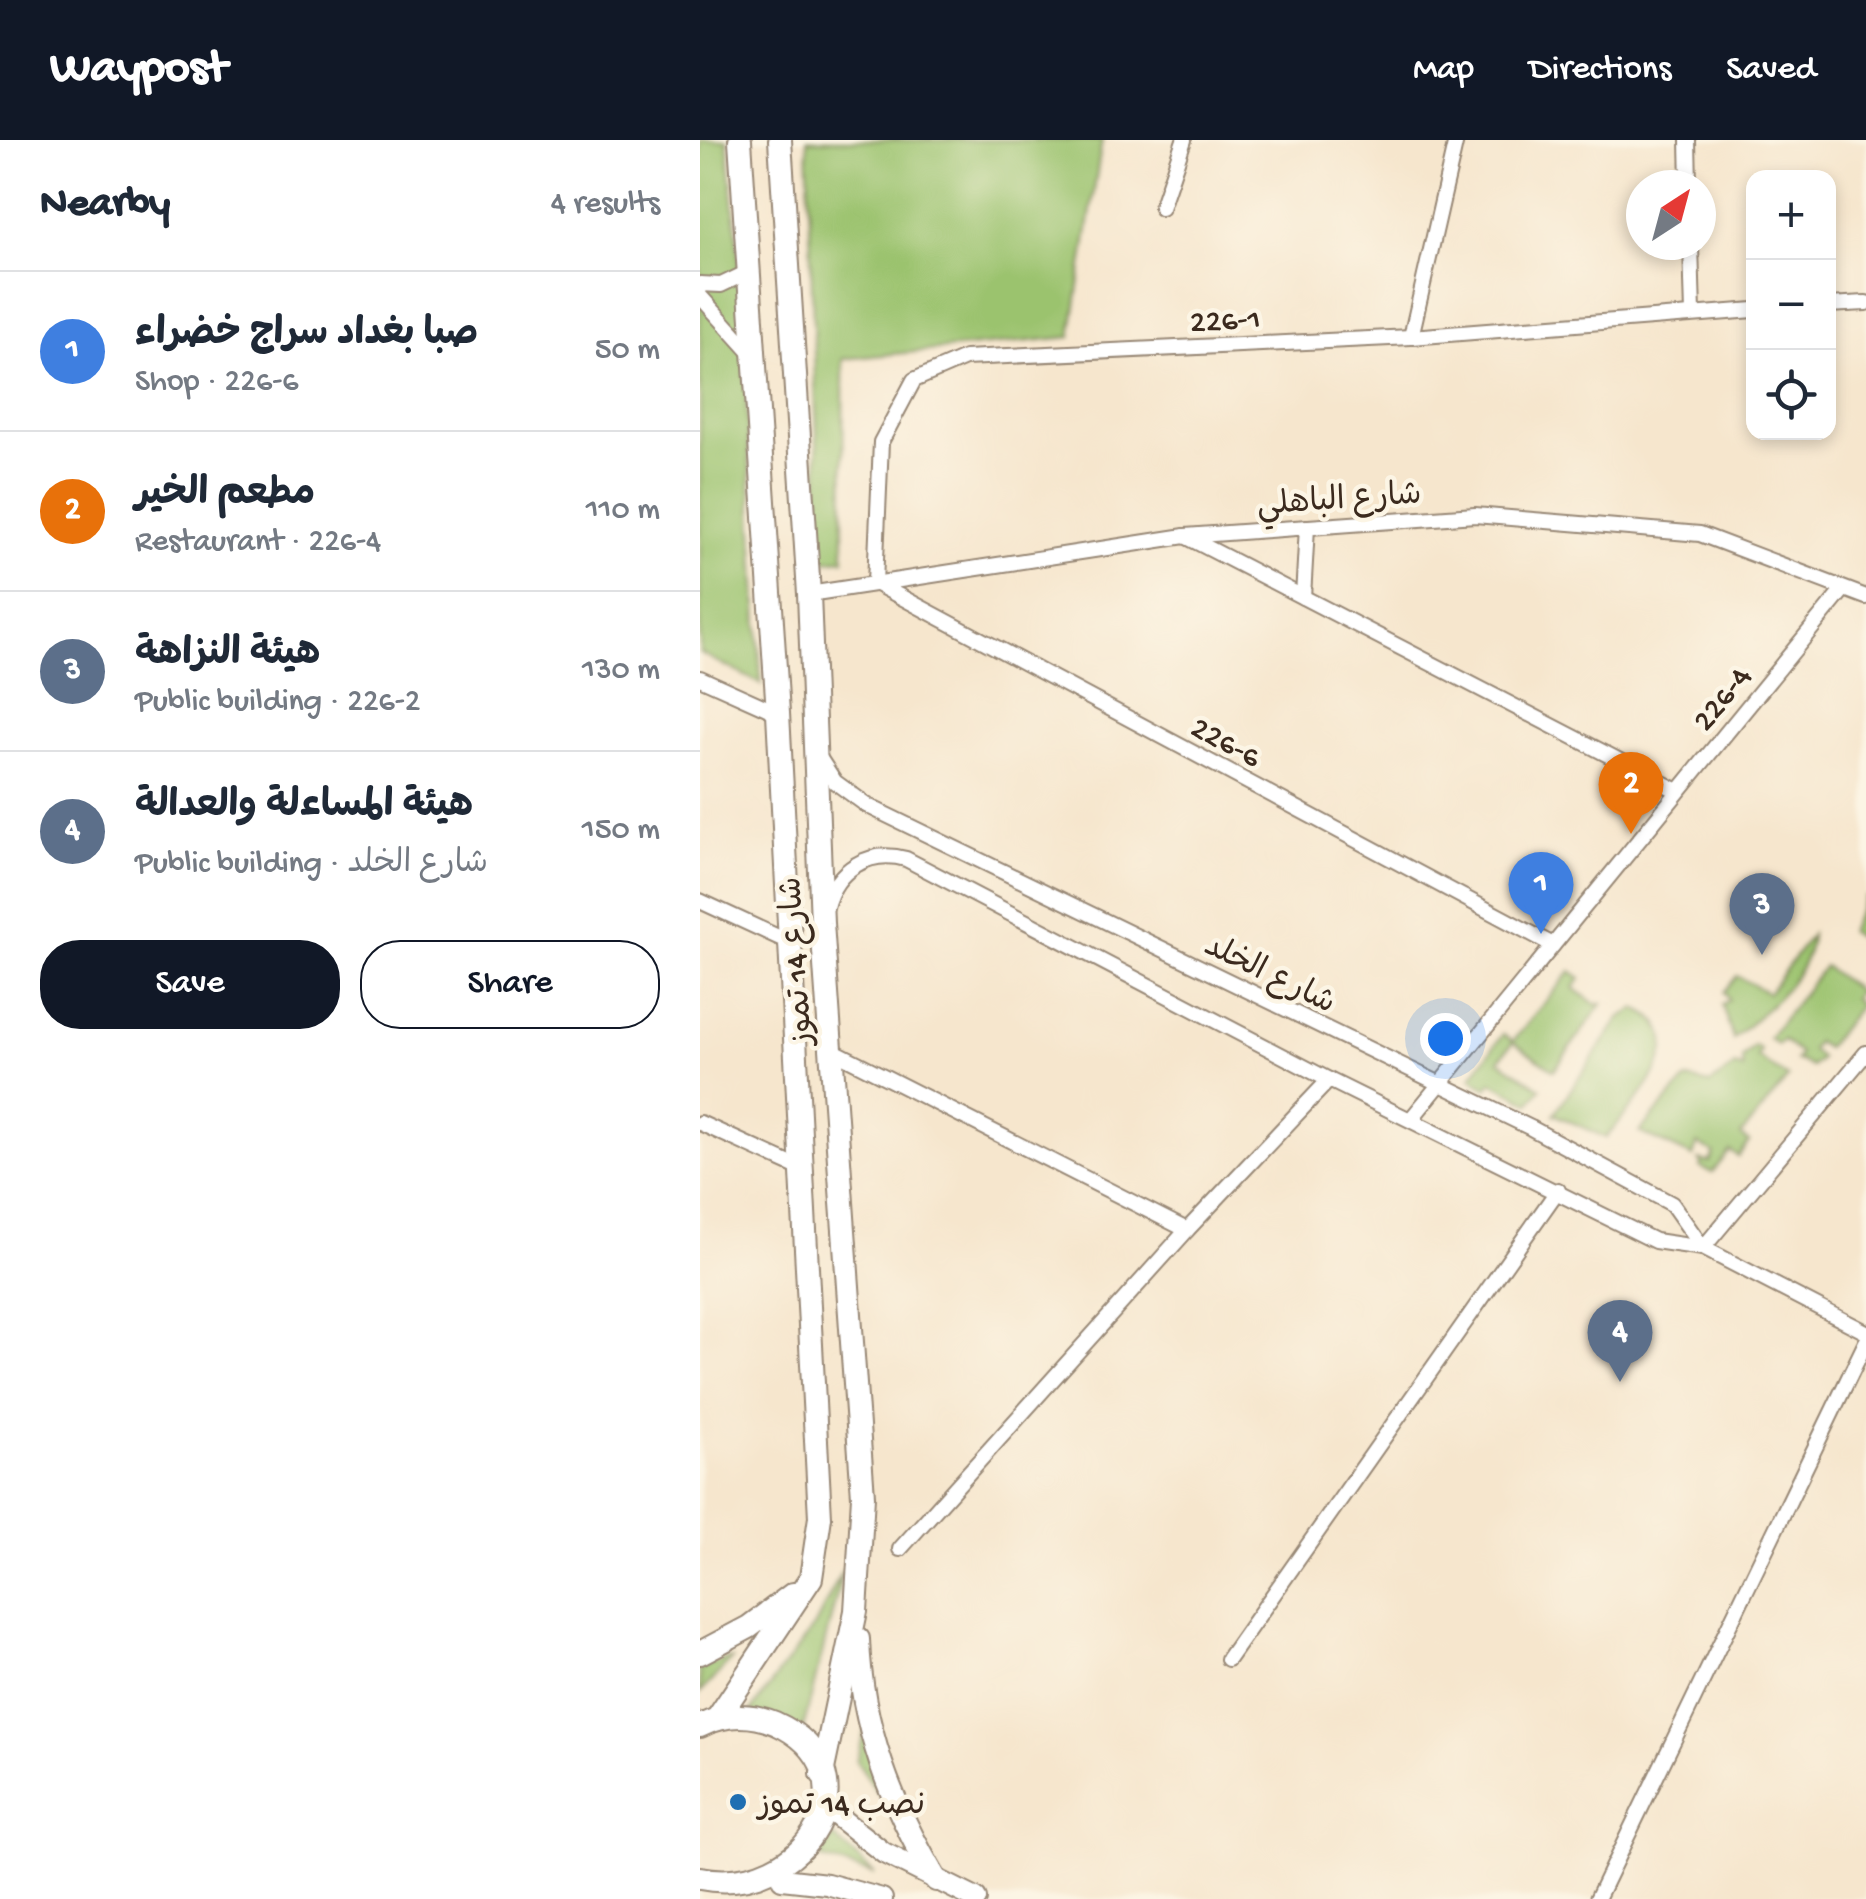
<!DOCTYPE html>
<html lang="en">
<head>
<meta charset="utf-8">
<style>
	:root { --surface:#fff; --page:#f2f2f3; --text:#1f2937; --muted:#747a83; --line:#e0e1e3; --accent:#111827 }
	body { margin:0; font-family:"Gochi Hand","Playpen Sans Arabic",sans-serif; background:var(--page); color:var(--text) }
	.controls { position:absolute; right:30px; top:30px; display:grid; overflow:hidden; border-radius:20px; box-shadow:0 5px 15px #0003 }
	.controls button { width:90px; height:90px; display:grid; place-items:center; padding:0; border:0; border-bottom:2px solid var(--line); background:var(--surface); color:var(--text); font:50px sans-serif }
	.compass { position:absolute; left:926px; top:30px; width:90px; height:90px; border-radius:50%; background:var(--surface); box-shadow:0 5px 15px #0003; rotate:36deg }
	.you { position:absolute; left:745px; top:898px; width:35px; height:35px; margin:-25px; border:8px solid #fff; border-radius:50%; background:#1a73e8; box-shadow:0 0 0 15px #1a73e833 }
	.badge { display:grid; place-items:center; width:65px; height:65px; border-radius:50%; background:var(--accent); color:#fff; font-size:32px; font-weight:700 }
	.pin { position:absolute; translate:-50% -82px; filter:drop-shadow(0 2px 5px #0008) }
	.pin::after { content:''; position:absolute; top:52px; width:35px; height:30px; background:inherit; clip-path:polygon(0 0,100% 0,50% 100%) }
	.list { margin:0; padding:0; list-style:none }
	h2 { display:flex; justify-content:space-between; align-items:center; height:130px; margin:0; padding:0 40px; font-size:42px }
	h2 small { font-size:32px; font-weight:400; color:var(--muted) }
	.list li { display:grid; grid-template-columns:65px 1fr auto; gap:30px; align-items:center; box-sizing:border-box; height:160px; padding:0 40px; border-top:2px solid var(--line) }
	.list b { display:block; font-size:38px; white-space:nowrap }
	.list p { margin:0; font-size:32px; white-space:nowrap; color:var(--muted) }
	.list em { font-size:32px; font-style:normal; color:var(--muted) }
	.actions { display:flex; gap:20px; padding:30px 40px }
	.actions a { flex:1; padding:22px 0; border:2px solid var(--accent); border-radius:40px; text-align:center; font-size:35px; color:var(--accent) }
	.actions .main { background:var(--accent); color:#fff }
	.icon { flex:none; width:55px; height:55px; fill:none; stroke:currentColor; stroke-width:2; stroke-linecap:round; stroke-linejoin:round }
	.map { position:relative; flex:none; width:1166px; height:1759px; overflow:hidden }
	header { display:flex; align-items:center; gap:60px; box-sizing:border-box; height:140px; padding:0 50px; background:var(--accent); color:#fff }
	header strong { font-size:48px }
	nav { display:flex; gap:55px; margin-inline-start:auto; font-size:35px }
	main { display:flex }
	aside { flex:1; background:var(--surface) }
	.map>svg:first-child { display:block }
</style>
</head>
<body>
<header>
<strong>Waypost</strong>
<nav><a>Map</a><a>Directions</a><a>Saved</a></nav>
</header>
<main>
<aside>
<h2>Nearby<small>4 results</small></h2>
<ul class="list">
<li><span class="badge" style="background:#3f7fe0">1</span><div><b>صبا بغداد سراج خضراء</b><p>Shop · 226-6</p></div><em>50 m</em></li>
<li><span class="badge" style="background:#e8710a">2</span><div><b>مطعم الخير</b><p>Restaurant · 226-4</p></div><em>110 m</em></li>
<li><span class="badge" style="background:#5c6f8a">3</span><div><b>هيئة النزاهة</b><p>Public building · 226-2</p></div><em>130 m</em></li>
<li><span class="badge" style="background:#5c6f8a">4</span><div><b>هيئة المساءلة والعدالة</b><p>Public building · شارع الخلد</p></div><em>150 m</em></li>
</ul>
<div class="actions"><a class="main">Save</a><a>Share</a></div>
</aside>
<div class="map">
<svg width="1166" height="1759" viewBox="0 0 1166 1759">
	<rect width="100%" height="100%" fill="#fcf5e5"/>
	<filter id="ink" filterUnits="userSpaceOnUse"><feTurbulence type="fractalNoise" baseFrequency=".01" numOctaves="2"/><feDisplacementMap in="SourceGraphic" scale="20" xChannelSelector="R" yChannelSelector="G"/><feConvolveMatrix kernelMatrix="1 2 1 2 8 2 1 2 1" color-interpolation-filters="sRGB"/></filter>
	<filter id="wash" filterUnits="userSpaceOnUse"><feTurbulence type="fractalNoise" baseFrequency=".0048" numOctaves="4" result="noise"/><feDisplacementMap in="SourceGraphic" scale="40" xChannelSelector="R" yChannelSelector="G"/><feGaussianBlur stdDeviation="2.25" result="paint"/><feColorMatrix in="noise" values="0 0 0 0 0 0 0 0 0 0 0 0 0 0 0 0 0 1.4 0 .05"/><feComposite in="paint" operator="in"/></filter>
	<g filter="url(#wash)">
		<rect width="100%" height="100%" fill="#f6e6cd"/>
		<g fill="#9bc36e" stroke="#6b7646" stroke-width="2.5">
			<polygon points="0,0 27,0 39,117 61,544 0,513"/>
			<polygon points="107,0 402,0 371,197 143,219 144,419 121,421"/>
			<polygon points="1166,755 1166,803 1149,791"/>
			<path d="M1111,795C1110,835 1061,874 1033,899L1022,864L1029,860L1024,852L1037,836L1068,853Z"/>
			<polygon points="1124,826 1158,851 1153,858 1160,865 1126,908 1116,902 1111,910 1121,918 1112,927 1096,920 1100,914 1083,900 1078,905 1069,898"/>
			<polygon points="871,831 881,838 874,848 895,864 902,864 854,930 813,902 799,920 841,948 830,963 792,942 787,948 771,938 803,894 813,901"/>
			<path d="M936,869C1004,897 932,964 906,998L854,974L921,877Z"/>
			<polygon points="1055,906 1061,911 1057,917 1088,938 1041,995 1049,1002 1038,1016 1030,1011 1012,1033 1000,1027 1002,1022 998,1020 1010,1022 1014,1013 997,1004 993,1017 939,992 987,939 1010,944 1035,926 1043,929 1042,918"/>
			<polygon points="143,1430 102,1593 51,1571 115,1485"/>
			<polygon points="27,1519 32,1519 0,1553 0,1528"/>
			<polygon points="166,1586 181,1650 179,1654 156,1621"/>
			<polygon points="133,1696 173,1733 173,1734 119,1718"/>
		</g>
	</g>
	<g filter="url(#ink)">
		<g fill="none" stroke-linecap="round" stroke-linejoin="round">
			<defs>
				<g id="minor">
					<polyline points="988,0 989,45"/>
					<polyline points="461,68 484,0"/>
					<polyline points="991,105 993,174"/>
					<polyline points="0,144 21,145 48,132"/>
					<polyline points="0,156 53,215"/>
					<polyline points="1128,165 1166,163"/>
					<polyline points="711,197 756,0"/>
					<polyline points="485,396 978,651"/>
					<polyline points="109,454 485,396 775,375 1000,394 1166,457"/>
					<polyline points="603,457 607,387"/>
					<polyline points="0,538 78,573"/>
					<polyline points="120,619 135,642 168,666 831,988 972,1064 1003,1108"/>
					<polyline points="0,761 91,803"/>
					<path d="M126,767C136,729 169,709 206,719L629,940L955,1101L1003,1108L1166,1192"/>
					<polyline points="853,805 175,443 181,302 214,240 265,218 711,197 1054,170"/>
					<polyline points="132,910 487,1090"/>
					<polyline points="712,978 1143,450"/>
					<polyline points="0,983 103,1030"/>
					<polyline points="1003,1108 1166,913"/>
					<polyline points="200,1409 487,1090 629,940"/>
					<polyline points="528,1519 858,1050"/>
					<polyline points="897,1759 1166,1202"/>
				</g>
				<g id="secondary">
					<polyline points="127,1668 184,1713 276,1759"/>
					<polyline points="82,1739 127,1744 182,1759"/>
				</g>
				<g id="primary">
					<polyline points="80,0 109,454 122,783 163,1356 156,1471 122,1634"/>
					<path d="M158,1499C161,1587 191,1664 236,1740"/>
					<polyline points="0,1513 49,1487 93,1454"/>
					<polyline points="17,1579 111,1438 120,1377 78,573 40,0"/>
					<path d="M0,1586C24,1574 50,1573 75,1583C182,1631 105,1759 0,1738"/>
				</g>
			</defs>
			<use href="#minor" stroke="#988876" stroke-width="18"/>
			<use href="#secondary" stroke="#988876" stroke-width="24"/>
			<use href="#primary" stroke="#988876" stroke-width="26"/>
			<use href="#minor" stroke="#fff" stroke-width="14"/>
			<use href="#secondary" stroke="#fff" stroke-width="20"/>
			<use href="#primary" stroke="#fff" stroke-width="22"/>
		</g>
	</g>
	<circle fill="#1f6fb2" stroke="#fcf5e5" stroke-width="4" cx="38" cy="1662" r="10"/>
	<g text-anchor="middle" stroke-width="9" stroke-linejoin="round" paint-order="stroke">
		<g font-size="32" fill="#3b2a1e" stroke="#fcf5e5">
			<text transform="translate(525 178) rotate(-3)" y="11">226-1</text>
			<text transform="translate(639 357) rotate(-4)" y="11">شارع الباهلي</text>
			<text transform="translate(1020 557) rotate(-51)" y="11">226-4</text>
			<text transform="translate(527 600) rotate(28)" y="11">226-6</text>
			<text transform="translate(94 821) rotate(-94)" y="11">شارع 14 تموز</text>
			<text transform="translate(571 832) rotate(26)" y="11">شارع الخلد</text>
		</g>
		<g font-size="32" fill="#3b2a1e" stroke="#fcf5e5" text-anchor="start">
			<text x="58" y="1673">نصب 14 تموز</text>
		</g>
	</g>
</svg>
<div class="controls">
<button>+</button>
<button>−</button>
<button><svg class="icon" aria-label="locate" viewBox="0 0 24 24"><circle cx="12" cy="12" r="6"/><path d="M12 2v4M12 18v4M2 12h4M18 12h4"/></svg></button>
</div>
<svg class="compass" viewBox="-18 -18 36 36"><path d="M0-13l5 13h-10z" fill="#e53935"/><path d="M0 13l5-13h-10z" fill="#747a83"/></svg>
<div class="you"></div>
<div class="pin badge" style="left:841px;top:794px;background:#3f7fe0">1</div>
<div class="pin badge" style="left:931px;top:694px;background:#e8710a">2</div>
<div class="pin badge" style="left:1062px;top:815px;background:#5c6f8a">3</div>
<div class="pin badge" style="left:920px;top:1242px;background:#5c6f8a">4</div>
</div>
</main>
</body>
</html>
